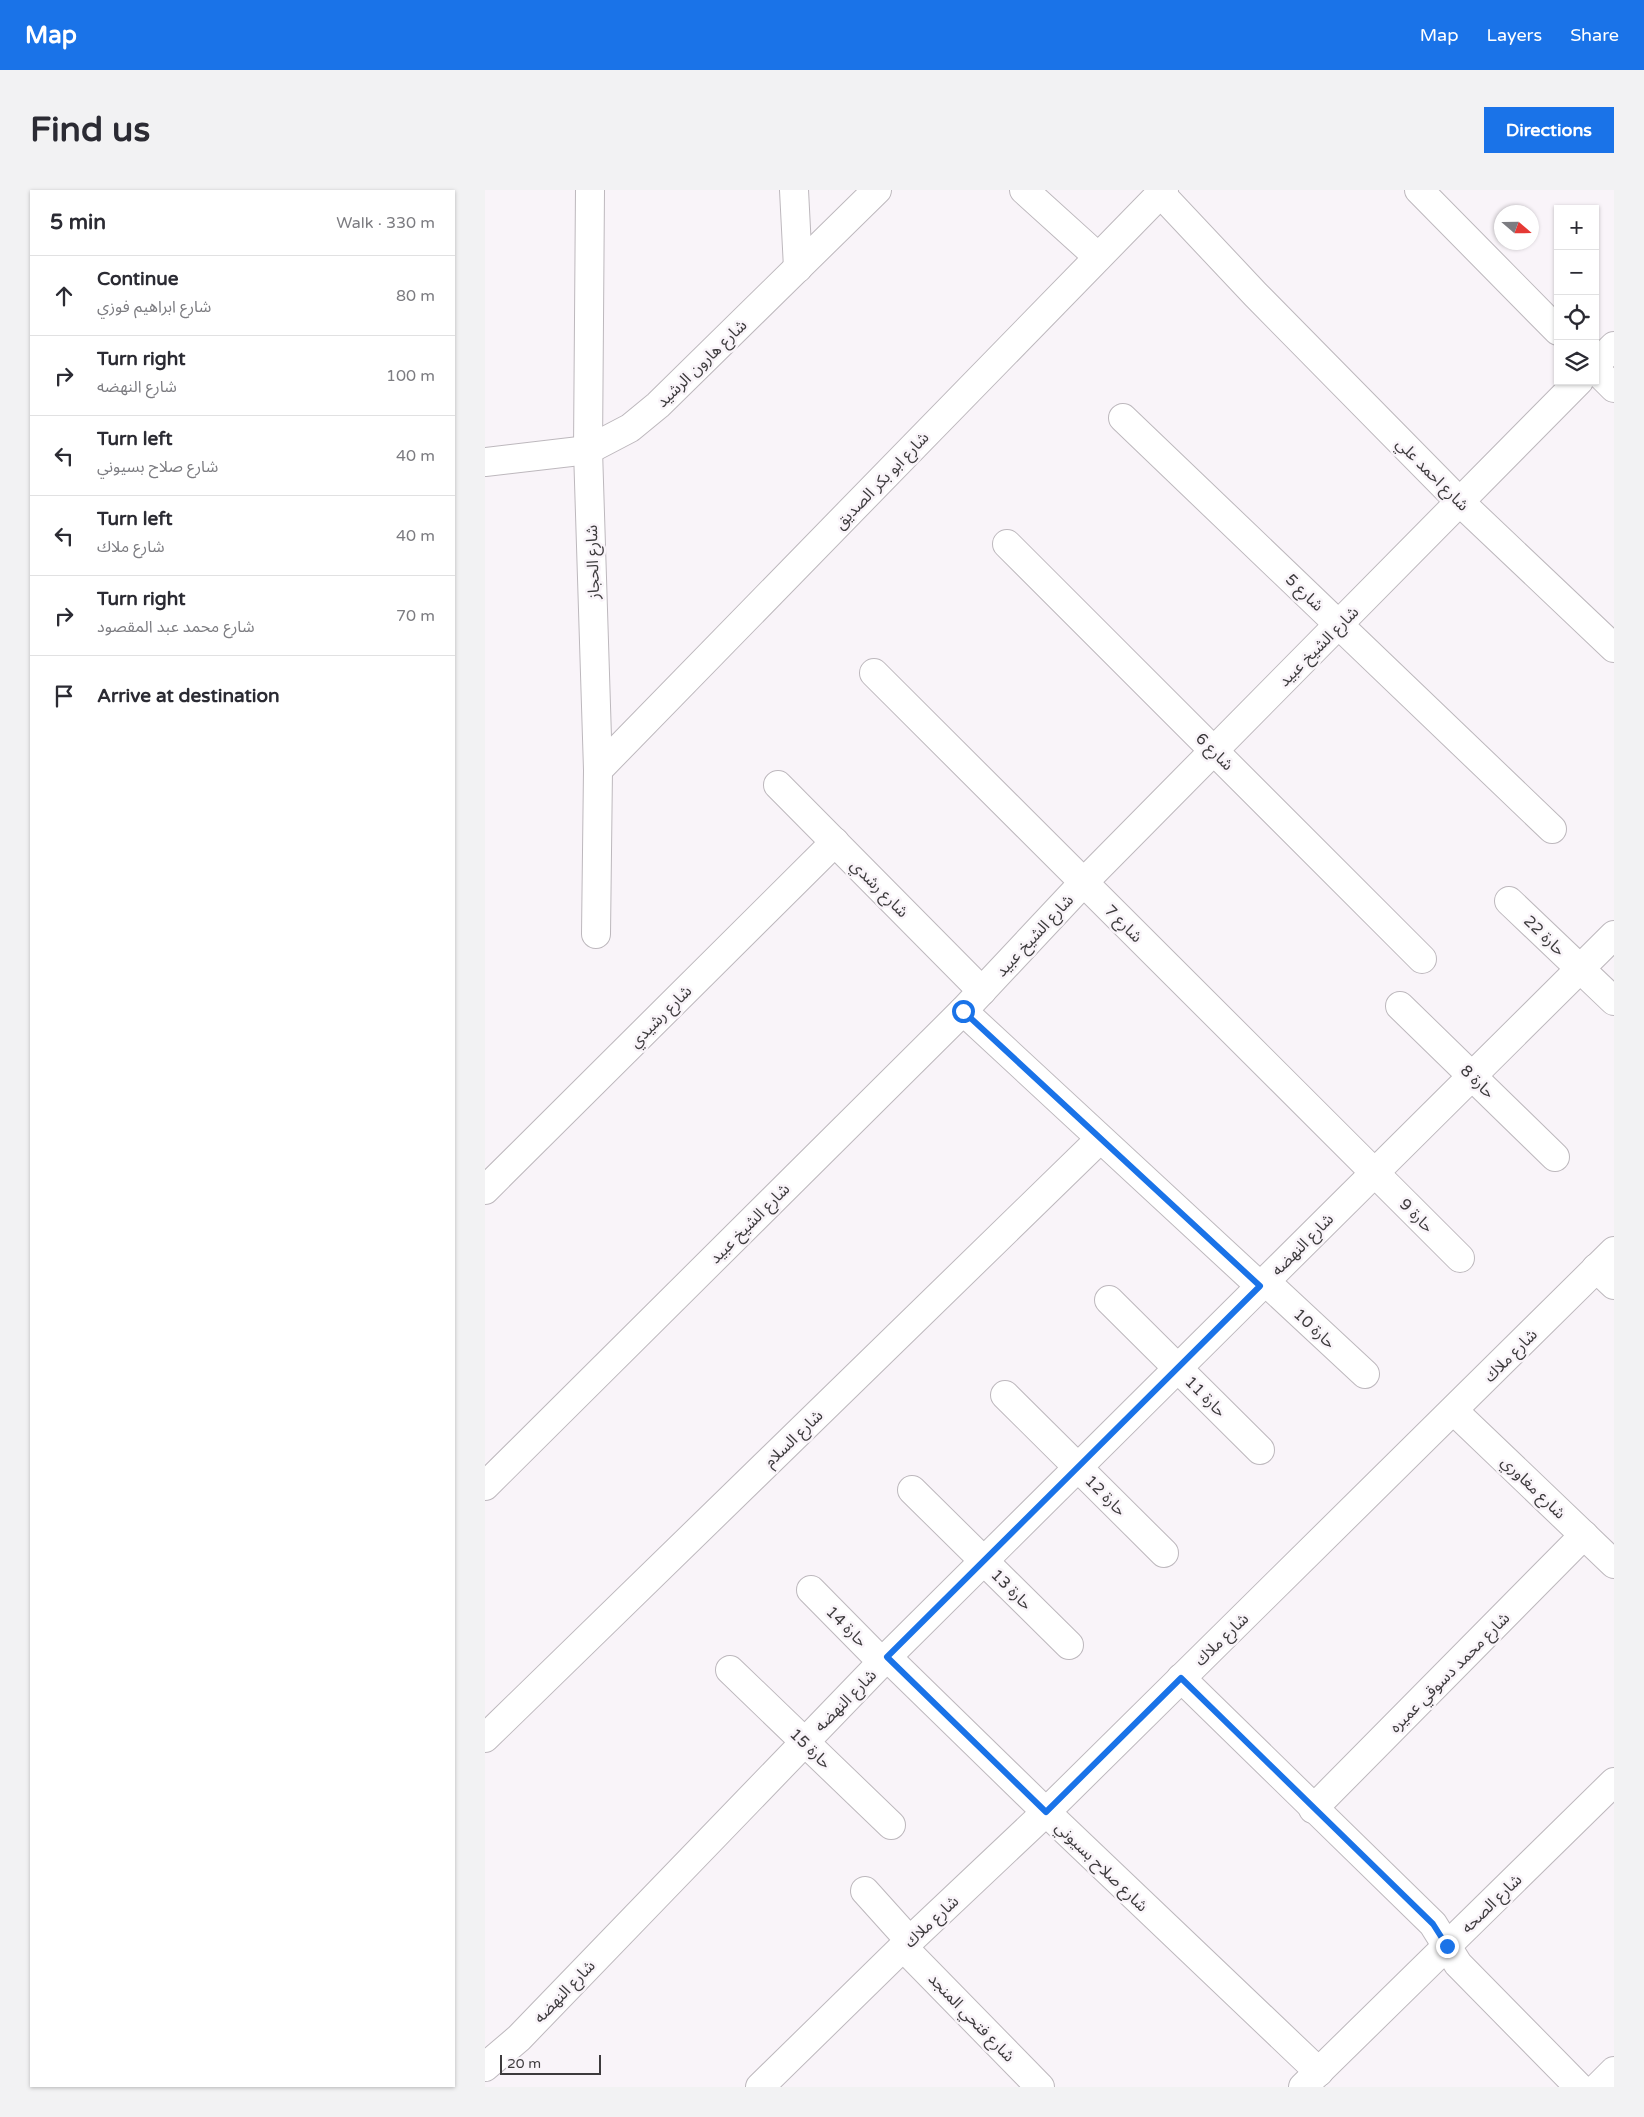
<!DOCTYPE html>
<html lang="en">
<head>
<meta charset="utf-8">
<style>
	:root { --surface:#fff; --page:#f2f2f3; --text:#2b2b33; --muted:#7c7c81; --line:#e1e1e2; --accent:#1a73e8 }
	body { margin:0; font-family:"Varela Round","Noto Sans Arabic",sans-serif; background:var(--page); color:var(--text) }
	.controls { position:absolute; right:15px; top:15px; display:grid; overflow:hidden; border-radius:0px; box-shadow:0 1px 4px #0004 }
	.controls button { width:45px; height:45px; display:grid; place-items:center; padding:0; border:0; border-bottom:1px solid var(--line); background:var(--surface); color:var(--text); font:25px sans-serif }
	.compass { position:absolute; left:1009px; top:15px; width:45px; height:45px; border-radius:50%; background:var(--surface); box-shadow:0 1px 4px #0004; rotate:110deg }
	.scale { position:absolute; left:15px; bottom:12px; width:101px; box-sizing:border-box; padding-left:5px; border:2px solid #3d3b3d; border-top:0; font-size:14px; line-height:18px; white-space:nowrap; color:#3d3b3d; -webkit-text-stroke:4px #f9f4f9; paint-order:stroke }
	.stop { position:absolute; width:15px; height:15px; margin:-11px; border:4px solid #1a73e8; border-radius:50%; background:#fff }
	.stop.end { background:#1a73e8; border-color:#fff; box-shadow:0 1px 5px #0008 }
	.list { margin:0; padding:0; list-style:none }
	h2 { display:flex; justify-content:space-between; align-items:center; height:65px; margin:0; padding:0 20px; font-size:21px }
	h2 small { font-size:16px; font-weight:400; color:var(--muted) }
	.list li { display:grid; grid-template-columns:32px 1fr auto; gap:15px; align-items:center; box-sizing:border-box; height:80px; padding:0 20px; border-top:1px solid var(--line) }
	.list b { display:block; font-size:19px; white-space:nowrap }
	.list p { margin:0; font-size:16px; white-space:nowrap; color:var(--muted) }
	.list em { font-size:16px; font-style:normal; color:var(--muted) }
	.icon { flex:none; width:28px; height:28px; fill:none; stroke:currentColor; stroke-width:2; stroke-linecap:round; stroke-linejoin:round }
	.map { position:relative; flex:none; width:1129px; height:1897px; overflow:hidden; border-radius:0px }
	header { display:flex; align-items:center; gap:30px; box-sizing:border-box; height:70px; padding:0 25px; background:var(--accent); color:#fff }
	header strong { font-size:24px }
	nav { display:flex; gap:28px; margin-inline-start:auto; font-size:18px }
	.intro { display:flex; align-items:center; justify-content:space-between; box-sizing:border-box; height:120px; padding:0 30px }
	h1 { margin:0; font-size:35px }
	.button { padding:12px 22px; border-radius:0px; background:var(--accent); color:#fff; font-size:18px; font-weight:700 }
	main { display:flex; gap:30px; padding:0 30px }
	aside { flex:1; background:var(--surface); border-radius:0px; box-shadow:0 1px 4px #0004 }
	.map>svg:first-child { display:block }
</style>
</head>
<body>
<header>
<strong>Map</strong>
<nav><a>Map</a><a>Layers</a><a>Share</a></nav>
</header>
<div class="intro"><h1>Find us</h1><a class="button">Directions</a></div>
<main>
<aside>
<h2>5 min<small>Walk · 330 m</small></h2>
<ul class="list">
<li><svg class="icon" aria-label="ahead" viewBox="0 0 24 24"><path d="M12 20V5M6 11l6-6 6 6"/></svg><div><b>Continue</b><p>شارع ابراهيم فوزي</p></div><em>80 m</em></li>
<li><svg class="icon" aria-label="right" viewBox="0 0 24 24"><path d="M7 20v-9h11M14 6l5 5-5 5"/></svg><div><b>Turn right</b><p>شارع النهضه</p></div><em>100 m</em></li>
<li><svg class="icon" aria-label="left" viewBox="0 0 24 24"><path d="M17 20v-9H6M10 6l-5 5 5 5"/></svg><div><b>Turn left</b><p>شارع صلاح بسيوني</p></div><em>40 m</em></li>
<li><svg class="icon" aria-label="left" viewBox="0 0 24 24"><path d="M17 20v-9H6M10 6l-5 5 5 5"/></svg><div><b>Turn left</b><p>شارع ملاك</p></div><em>40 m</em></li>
<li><svg class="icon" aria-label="right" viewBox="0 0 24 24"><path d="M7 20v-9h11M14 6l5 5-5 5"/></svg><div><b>Turn right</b><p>شارع محمد عبد المقصود</p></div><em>70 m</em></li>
<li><svg class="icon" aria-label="arrive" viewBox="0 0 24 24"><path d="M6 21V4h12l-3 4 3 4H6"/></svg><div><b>Arrive at destination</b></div></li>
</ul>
</aside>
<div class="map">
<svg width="1129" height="1897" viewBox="0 0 1129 1897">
	<rect width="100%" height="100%" fill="#f9f4f9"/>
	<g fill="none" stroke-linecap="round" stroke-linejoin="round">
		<defs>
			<g id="minor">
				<polyline points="105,0 103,260 113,580 111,744"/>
				<polyline points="309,0 313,78"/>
				<polyline points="539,0 613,67"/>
				<polyline points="934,0 1073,141"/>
				<polyline points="675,3 771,105 975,312 1129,458"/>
				<polyline points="1110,175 1129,156"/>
				<polyline points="1110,179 1129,198"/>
				<polyline points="638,228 1067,639"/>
				<polyline points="0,272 103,260 145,238 173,215 392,0"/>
				<polyline points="522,354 937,769"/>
				<polyline points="389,483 975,1068"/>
				<polyline points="113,580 679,0"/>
				<polyline points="293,595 497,801"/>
				<polyline points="1024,711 1129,811"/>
				<polyline points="915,816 1070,967"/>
				<polyline points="478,821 775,1096"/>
				<polyline points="0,1000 350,652"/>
				<polyline points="1111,1078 1129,1095"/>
				<polyline points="780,1091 880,1184"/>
				<polyline points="624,1110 775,1260"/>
				<polyline points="520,1205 679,1363"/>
				<polyline points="969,1221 1129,1374"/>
				<polyline points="0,1296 478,821 599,692 1094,191"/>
				<polyline points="427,1300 584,1455"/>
				<polyline points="326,1400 397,1472"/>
				<polyline points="402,1467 561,1622 834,1882"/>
				<polyline points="245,1480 406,1635"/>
				<polyline points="696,1488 948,1734 973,1774 1094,1897"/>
				<polyline points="0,1548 615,949"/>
				<polyline points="828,1619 1099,1345"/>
				<polyline points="380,1701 425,1751"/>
				<polyline points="418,1757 555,1897"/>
				<polyline points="0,1877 34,1848 397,1472 1129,745"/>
				<polyline points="275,1897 418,1757 561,1622 1129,1061"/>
				<polyline points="818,1897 1129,1592"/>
				<polyline points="1113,1897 1129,1881"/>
			</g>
		</defs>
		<use href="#minor" stroke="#bdb8bd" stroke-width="30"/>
		<use href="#minor" stroke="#fff" stroke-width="28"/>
	</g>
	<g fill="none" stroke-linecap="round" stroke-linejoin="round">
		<polyline stroke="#1a73e8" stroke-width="6" points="478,821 775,1096 402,1467 561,1622 696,1488 948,1734 962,1756"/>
	</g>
	<g text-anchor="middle" stroke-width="5" stroke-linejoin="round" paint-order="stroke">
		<g font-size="16" fill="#3d3b3d" stroke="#f9f4f9">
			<text transform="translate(216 173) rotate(-44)" y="6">شارع هارون الرشيد</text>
			<text transform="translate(948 284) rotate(45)" y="6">شارع احمد علي</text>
			<text transform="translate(396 290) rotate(-46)" y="6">شارع ابو بكر الصديق</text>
			<text transform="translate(107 372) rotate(-92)" y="6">شارع الحجاز</text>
			<text transform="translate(820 402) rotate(44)" y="6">شارع 5</text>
			<text transform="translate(833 456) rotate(-45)" y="6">شارع الشيخ عبيد</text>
			<text transform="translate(730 561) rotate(45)" y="6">شارع 6</text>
			<text transform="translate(395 698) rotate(45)" y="6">شارع رشدي</text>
			<text transform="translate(639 733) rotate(45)" y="6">شارع 7</text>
			<text transform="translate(549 745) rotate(-47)" y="6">شارع الشيخ عبيد</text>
			<text transform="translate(1060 745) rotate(44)" y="6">حارة 22</text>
			<text transform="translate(175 826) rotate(-45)" y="6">شارع رشيدي</text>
			<text transform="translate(993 891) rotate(44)" y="6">حارة 8</text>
			<text transform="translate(932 1025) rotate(45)" y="6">حارة 9</text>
			<text transform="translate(264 1033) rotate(-45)" y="6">شارع الشيخ عبيد</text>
			<text transform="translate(817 1054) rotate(-45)" y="6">شارع النهضه</text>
			<text transform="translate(830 1138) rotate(43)" y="6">حارة 10</text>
			<text transform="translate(1025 1165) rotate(-45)" y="6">شارع ملاك</text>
			<text transform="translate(721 1206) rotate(45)" y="6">حارة 11</text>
			<text transform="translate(308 1248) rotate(-44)" y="6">شارع السلام</text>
			<text transform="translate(1049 1297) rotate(44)" y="6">شارع مغاوري</text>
			<text transform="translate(621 1305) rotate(45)" y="6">حارة 12</text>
			<text transform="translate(527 1399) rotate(45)" y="6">حارة 13</text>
			<text transform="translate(362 1436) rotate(45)" y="6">حارة 14</text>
			<text transform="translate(736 1449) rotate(-44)" y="6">شارع ملاك</text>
			<text transform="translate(964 1482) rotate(-45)" y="6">شارع محمد دسوقي عميره</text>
			<text transform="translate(360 1510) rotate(-45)" y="6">شارع النهضه</text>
			<text transform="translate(326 1558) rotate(44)" y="6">حارة 15</text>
			<text transform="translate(617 1676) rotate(44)" y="6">شارع صلاح بسيوني</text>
			<text transform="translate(1006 1713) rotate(-44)" y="6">شارع الصحه</text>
			<text transform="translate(446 1731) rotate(-43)" y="6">شارع ملاك</text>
			<text transform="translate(79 1801) rotate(-46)" y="6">شارع النهضه</text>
			<text transform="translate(487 1827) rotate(46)" y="6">شارع فتحي المنجد</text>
		</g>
	</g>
</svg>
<div class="controls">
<button>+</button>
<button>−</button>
<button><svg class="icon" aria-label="locate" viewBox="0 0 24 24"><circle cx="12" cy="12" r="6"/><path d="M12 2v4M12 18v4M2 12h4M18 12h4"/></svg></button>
<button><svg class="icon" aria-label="layers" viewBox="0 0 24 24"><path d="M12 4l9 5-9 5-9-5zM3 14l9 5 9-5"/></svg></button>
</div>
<svg class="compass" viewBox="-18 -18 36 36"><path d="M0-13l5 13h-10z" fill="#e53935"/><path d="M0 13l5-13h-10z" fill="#7c7c81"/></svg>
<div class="scale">20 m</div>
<div class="stop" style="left:478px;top:821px"></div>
<div class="stop end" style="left:962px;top:1756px"></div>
</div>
</main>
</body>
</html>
